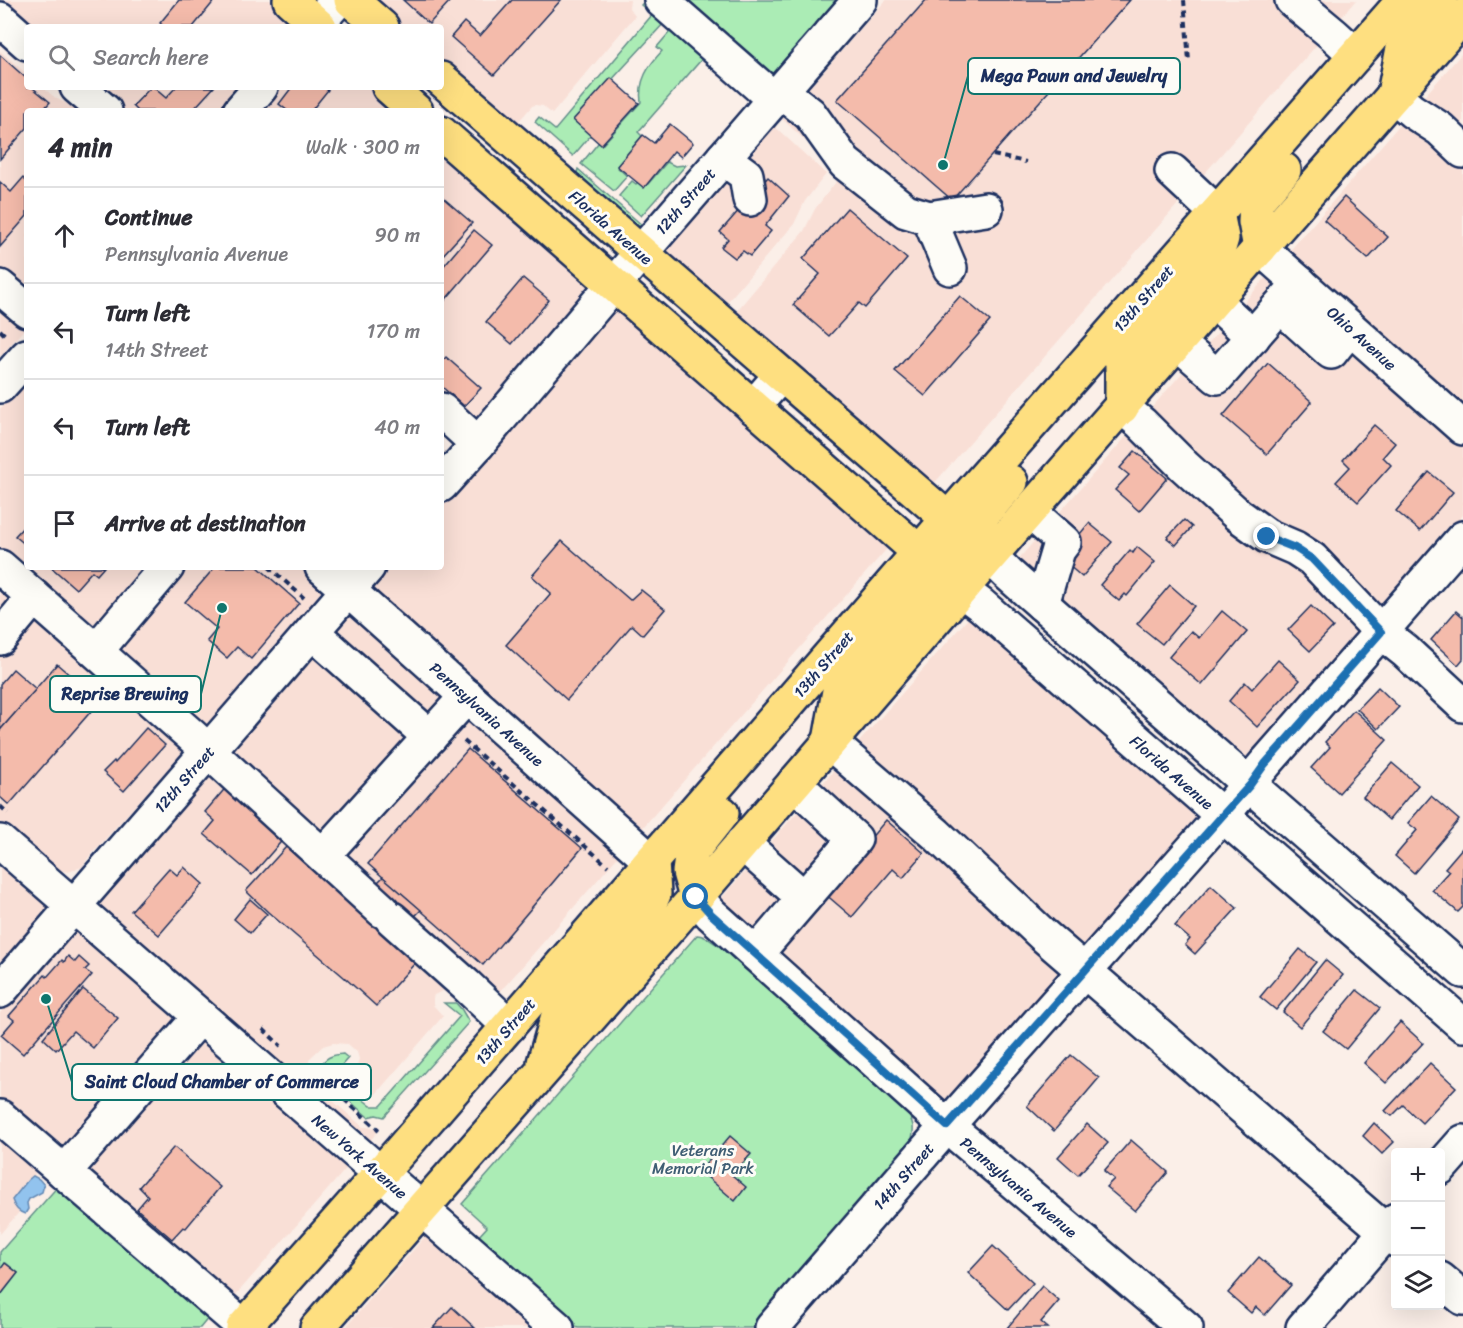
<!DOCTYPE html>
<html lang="en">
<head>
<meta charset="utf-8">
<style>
	:root { --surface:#fff; --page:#f2f2f3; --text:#2b2b33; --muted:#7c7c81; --line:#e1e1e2 }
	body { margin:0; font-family:Sriracha,sans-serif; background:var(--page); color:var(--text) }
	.controls { position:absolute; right:18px; bottom:18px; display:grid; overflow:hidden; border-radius:6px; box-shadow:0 6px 24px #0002 }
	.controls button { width:54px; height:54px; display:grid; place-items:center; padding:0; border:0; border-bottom:2px solid var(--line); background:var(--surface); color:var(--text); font:30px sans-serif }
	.stop { position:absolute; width:18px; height:18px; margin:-14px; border:4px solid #1f6fb2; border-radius:50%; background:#fff }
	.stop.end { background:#1f6fb2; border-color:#fff; box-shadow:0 2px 6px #0008 }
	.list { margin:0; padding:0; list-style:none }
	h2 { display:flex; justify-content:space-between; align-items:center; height:78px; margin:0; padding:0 24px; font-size:26px }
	h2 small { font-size:20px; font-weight:400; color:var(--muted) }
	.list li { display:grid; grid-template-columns:39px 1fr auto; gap:18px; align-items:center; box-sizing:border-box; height:96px; padding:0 24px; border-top:2px solid var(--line) }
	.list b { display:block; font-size:22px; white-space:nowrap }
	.list p { margin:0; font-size:20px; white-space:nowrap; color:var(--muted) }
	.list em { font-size:20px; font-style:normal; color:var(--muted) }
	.icon { flex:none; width:33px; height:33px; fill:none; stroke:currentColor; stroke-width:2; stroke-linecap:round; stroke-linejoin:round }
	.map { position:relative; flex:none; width:1463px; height:1328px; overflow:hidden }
	.search { position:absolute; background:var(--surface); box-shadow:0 6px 24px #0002; left:24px; top:24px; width:420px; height:66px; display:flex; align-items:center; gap:15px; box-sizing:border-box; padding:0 21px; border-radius:6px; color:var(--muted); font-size:22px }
	.panel { position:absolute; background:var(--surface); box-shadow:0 6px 24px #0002; left:24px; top:108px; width:420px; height:462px; border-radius:6px }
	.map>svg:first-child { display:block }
</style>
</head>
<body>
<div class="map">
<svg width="1463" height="1328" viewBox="0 0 1463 1328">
	<rect width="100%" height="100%" fill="#fbefe8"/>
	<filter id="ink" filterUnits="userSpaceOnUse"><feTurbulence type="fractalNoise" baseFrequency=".0167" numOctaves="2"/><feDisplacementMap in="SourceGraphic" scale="12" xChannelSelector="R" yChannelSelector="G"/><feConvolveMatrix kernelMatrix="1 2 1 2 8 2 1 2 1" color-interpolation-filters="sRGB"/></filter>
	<g filter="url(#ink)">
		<g fill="#f9dfd6">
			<polygon points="0,0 270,0 297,24 294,27 27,27 27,60 0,37"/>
			<polygon points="370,0 630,0 629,8 635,16 552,114 543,106 535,105 532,106 519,121 517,128 441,62 441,27 401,27"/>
			<polygon points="886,0 1356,0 931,487 729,320 804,231 815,209 842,174 782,119"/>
			<polygon points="0,51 27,74 27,87 42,87 57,99 84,111 27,111 27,326 0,357"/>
			<polygon points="1463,52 1463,411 1287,254"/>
			<polygon points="60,87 242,87 221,111 101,111"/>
			<polygon points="281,87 369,87 396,111 260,111"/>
			<polygon points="772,124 826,174 805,201 794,224 723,307 660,253"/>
			<polygon points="441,151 593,285 456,446 441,407"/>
			<polygon points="1270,273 1463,446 1463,515 1246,765 1015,563"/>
			<polygon points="615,304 891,544 638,833 367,590 388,567 441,567 441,507 490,453"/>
			<polygon points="27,377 27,567 351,567 273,650 187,748 89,857 82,867 68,872 53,869 0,824 0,409"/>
			<polygon points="350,610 622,852 478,1017 455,992 443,991 434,995 433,998 433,1005 443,1016 375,1095 349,1074 357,1066 359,1059 357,1052 348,1044 333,1043 323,1046 310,1058 305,1076 308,1083 318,1088 363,1127 381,1128 367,1144 92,907"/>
			<polygon points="972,614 1202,816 945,1106 718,902"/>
			<polygon points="0,860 53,907 0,968"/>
			<polygon points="75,926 350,1164 220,1313 36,1165 34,1171 36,1178 43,1185 0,1234 0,1013"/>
			<polygon points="429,1232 537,1328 345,1328"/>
		</g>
		<g fill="#abecb5" stroke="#638e8a" stroke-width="1.5">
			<polygon points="674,0 846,0 775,82"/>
			<polygon points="648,1 665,22 575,120 591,135 573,156 535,122 539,117 555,130 652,15 641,5 644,2"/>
			<path d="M674,27L708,52L638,132L642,136L617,167L627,176L614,191L581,164L599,142L603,144L641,102C638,81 648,66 662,51L657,47Z"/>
			<polygon points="667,162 675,166 686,165 641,216 619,196 632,181 636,184 641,178 648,184"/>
			<polygon points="578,169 643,226 639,228 629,230 574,184"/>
			<path d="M697,935C709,936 710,942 720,946L901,1103C915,1123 916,1127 909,1151L757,1328H578L478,1237L487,1227L462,1204Z"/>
			<path d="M444,1003H456L462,1010L469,1022L384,1117L376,1115L368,1117L323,1078L316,1076C321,1061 327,1055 343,1054L348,1058L333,1075L371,1106H381L460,1016Z"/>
			<polygon points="59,1185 209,1317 200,1328 0,1328 0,1296 18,1273 6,1263 0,1270 0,1252"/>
		</g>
		<path fill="#92c3ee" stroke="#6288b4" stroke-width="1.5" d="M33,1176L39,1179L44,1185L42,1192L29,1199L27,1203L28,1209L25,1214C18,1212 14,1206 12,1200L28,1180Z"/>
		<g fill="#f4bbab" stroke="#1b2f5e" stroke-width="1.5">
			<polygon points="179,0 215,0 193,27 164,27 160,23"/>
			<polygon points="403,0 451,0 429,24"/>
			<polygon points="512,0 561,0 494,75 451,37 464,22 480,36"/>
			<polygon points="926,0 1130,0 952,200 837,100"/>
			<polygon points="0,55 27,79 27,87 34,87 33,88 50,102 42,111 27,111 27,128 0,159"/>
			<polygon points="611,78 639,103 601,145 573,120"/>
			<polygon points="151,87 153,87 166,98 176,87 214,87 192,111 138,111 133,106"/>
			<polygon points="292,87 324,87 328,90 311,111 288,111 279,104"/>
			<polygon points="670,124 693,143 681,157 674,151 644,188 617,166 643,135 654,143"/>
			<polygon points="768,177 789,196 765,226 771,231 750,256 743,251 735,258 721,247 728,239 720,232"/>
			<polygon points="23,178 27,182 27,216 0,247 0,182 11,192"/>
			<polygon points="441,196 472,223 441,257"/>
			<polygon points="1344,197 1388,237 1368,259 1324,220"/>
			<polygon points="847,208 907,259 865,308 859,303 829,336 793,305 820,274 803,259"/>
			<polygon points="474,230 492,245 441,305 441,269"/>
			<polygon points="523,278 549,300 512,344 486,322"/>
			<polygon points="960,296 990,321 925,396 895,371"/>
			<polygon points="446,357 481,388 464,406 441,386 441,363"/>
			<polygon points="1268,363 1312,402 1267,454 1223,416"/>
			<polygon points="1374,425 1395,443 1383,457 1391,465 1358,502 1336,482 1350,467 1343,460"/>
			<polygon points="1135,451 1167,478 1139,511 1115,490 1129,475 1120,468"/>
			<polygon points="1429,472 1453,492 1420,531 1396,511"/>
			<polygon points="1184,520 1192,527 1176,545 1167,538"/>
			<polygon points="27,523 27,546 15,536"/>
			<polygon points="1089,523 1112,542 1082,577 1060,558"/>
			<polygon points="562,541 630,600 641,590 665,609 643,635 632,625 567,700 506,645 551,593 532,576"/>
			<polygon points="1137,547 1155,562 1127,596 1125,594 1119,601 1100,585 1130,550 1133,553"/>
			<polygon points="51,567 104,567 97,575 92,571 76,589"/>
			<polygon points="215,567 258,567 299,603 251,659 237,647 227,658 207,641 217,629 185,602"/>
			<polygon points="1170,585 1194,606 1162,644 1137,624"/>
			<polygon points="1311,606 1333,627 1310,651 1288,630"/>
			<polygon points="1222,611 1247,632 1202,685 1169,657 1191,631 1199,638"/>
			<polygon points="1456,611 1463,617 1463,659 1458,665 1431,640"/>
			<polygon points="1278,660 1300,680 1257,727 1229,701 1245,682 1252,689"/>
			<polygon points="57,664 100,701 9,805 0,797 0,730"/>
			<polygon points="13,669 36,689 0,730 0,684"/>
			<polygon points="1378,687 1399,707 1378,729 1357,709"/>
			<polygon points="1354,710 1387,740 1339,793 1311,768 1330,747 1325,742"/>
			<polygon points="146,728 165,745 124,791 103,772 114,761 115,763"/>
			<polygon points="468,749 582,848 483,965 368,864"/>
			<polygon points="1392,763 1418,785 1389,820 1363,797"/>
			<polygon points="228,785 286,836 252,875 204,834 215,821 205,812"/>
			<polygon points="1431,796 1459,820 1414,873 1395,856 1417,830 1408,823"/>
			<polygon points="886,820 924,853 903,878 893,869 852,917 824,893"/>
			<polygon points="286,847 373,922 394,899 377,883 383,877 421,910 415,916 403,906 382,930 417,961 376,1006 345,978 268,912 246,891"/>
			<polygon points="1463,847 1463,907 1458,912 1432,890 1449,871 1445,868"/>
			<polygon points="184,867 203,884 159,935 131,911 169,868 177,875"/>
			<polygon points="1211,885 1237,908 1195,954 1185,945 1190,939 1175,926"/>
			<polygon points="250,899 267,914 250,933 234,919"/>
			<polygon points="1300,949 1316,962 1276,1010 1260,997"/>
			<polygon points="68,956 75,962 79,957 89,966 85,970 92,975 23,1054 1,1035 14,1020 9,1016 45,975 47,977 62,960 64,962"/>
			<polygon points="1325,960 1343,975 1300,1027 1283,1012"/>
			<polygon points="83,989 118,1018 93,1048 73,1031 56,1050 43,1038"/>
			<polygon points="1357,990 1380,1008 1346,1049 1323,1031"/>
			<polygon points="1400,1022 1423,1043 1386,1083 1364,1063"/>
			<polygon points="1071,1055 1099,1078 1054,1131 1027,1106"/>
			<polygon points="1430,1063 1456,1087 1422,1123 1403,1105 1392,1116 1385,1111"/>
			<polygon points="1374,1123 1394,1142 1382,1154 1363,1136"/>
			<polygon points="1087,1124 1108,1143 1078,1175 1058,1157"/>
			<polygon points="730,1136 751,1154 732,1175 746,1187 735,1201 700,1171"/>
			<polygon points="1131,1140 1168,1172 1135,1211 1106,1187 1114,1179 1104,1171"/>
			<polygon points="174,1147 220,1187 186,1228 183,1227 172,1239 137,1209 148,1196 139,1187"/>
			<polygon points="993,1246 1033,1283 1008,1310 968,1273"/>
			<polygon points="1259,1257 1291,1285 1265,1315 1256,1307 1251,1313 1228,1293"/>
			<polygon points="5,1263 18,1273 0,1296 0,1270"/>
			<polygon points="1042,1286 1059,1301 1041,1322 1048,1328 1007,1328"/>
			<polygon points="452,1307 475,1328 433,1328"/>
		</g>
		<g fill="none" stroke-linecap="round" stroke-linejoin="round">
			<defs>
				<g id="minor">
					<polyline points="661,0 774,99"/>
					<polyline points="1292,0 1334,35 1356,55"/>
					<polyline points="0,19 27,43"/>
					<polyline points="314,27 338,0"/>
					<polyline points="77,87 105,111"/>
					<polyline points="781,91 810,114 845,163 906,211 929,218 986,209"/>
					<polyline points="1393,95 1412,111 1440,129 1463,151"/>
					<polyline points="240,111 261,87"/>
					<polyline points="723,158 746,175 750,199"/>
					<polyline points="1172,171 1217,213"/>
					<polyline points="929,218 950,268"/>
					<polyline points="1260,248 1463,428"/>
					<polyline points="0,287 27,310"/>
					<polyline points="1214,301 1253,337"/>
					<polyline points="1280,306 1331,352 1350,328"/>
					<polyline points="1178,343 1217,377 1300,283"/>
					<polyline points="0,386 27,356"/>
					<polyline points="753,407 781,375"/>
					<polyline points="1122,407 1141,423 1184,466 1238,515 1267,536 1295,548 1312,559 1381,632 1405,651 1463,705"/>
					<polyline points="441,410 478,444"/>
					<polyline points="441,485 478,444 613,285 860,0"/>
					<polyline points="1030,512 1064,542 1058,550 1042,604"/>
					<polyline points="990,556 1008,574 1042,604 1463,971"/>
					<polyline points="0,567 192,736 383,911"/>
					<polyline points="322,567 652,862"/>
					<polyline points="961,590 981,605 1463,1025"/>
					<polyline points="312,632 430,737"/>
					<polyline points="0,638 34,597"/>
					<polyline points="96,651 167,567"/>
					<polyline points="829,742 936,834 1043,935 1396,1240"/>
					<polyline points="0,842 441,1226 557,1328"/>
					<polyline points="742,843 804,898"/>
					<polyline points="323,855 467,696"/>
					<polyline points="696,897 711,914 947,1126 1186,1328"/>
					<polyline points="392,919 466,985 509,1026"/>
					<polyline points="756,954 855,839 794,783"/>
					<polyline points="0,991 368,567"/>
					<polyline points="0,1117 244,1327"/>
					<polyline points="1440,1168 1463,1142"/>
					<polyline points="64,1172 200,1017"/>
					<polyline points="1440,1279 1463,1298"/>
					<polyline points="772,1328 947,1126 1222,816 1265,764 1463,538"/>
					<polyline points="1303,1328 1396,1220"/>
				</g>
				<g id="major">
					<polyline points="290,0 320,27"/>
					<polyline points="351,0 382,27"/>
					<polyline points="441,79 948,519"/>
					<polyline points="389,87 416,111"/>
					<polyline points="441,133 920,553"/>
				</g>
				<g id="highway">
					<polyline points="1394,94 1404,43 1441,0"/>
					<polyline points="1260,248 1255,222 1256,202 1284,170"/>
					<polyline points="1122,407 1122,365 1216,258 1222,238 1217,213"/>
					<polyline points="963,584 972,554 973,540 976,529 984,513 1011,482"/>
					<polyline points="830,741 839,691 932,581 939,564 947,523"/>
					<polyline points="696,897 689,872 692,851 722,813"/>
					<polyline points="544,1063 560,1009 645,913 654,894 652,862"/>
					<polyline points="243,1328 401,1150 948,519 1404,0"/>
					<polyline points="317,1328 696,897 990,556 1463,16"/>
				</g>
			</defs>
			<use href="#minor" stroke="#1b2f5e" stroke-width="38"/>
			<use href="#major" stroke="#1b2f5e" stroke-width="38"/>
			<use href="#highway" stroke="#1b2f5e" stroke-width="38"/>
			<g stroke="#1b2f5e" stroke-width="4" stroke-dasharray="6 4.5" stroke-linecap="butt">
				<polyline points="1184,0 1189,61"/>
				<polyline points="1059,80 1092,87"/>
				<polyline points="993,155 1026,162"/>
				<polyline points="0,330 5,335 5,339"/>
				<polyline points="269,567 304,598"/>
				<polyline points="464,741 608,866"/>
				<polyline points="0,806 8,813"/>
				<polyline points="263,1029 281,1046"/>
				<polyline points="319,1081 324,1082 378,1129 376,1131"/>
			</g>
			<use href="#minor" stroke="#fdfcf7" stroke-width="33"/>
			<use href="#major" stroke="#fedf80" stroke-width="33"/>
			<use href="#highway" stroke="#fedf80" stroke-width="33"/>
		</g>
	</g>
	<g fill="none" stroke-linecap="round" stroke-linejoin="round" filter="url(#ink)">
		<polyline stroke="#1f6fb2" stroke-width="8" points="696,897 711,914 947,1126 1222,816 1250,785 1265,764 1381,632 1312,559 1295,548 1267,537"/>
	</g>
	<g text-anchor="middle" stroke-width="6" stroke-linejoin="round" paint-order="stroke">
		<g font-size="16" fill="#1b2f5e" stroke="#fdfcf7">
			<text transform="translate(685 201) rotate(-49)" y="6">12th Street</text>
			<text transform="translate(611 227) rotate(41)" y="6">Florida Avenue</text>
			<text transform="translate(1143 298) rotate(-49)" y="6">13th Street</text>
			<text transform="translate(1362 338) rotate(42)" y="6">Ohio Avenue</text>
			<text transform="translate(823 664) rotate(-49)" y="6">13th Street</text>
			<text transform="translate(487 714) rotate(42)" y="6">Pennsylvania Avenue</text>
			<text transform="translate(1172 772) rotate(41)" y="6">Florida Avenue</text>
			<text transform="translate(184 779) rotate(-49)" y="6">12th Street</text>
			<text transform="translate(505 1031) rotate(-49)" y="6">13th Street</text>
			<text transform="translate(360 1156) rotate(41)" y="6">New York Avenue</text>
			<text transform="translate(903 1176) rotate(-49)" y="6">14th Street</text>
			<text transform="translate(1019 1187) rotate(40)" y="6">Pennsylvania Avenue</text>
		</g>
		<g font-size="16" fill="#3f5e74" stroke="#fdfcf7">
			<text x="703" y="1156">Veterans<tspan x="703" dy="18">Memorial Park</tspan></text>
		</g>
	</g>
	<path fill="none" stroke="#0f766e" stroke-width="2" d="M943 165L968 76M222 608L201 694M46 999L72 1082"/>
	<g fill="#0f766e" stroke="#fdfcf7" stroke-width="2">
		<circle cx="943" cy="165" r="6"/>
		<circle cx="222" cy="608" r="6"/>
		<circle cx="46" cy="999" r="6"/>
	</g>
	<g fill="#fdfcf7" stroke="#0f766e" stroke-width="2">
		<rect x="968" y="58" width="212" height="36" rx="6"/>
		<rect x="50" y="676" width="151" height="36" rx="6"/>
		<rect x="72" y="1064" width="299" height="36" rx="6"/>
	</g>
	<g font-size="18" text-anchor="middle" font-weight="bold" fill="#1b2f5e">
		<text x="1074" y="82">Mega Pawn and Jewelry</text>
		<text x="125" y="700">Reprise Brewing</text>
		<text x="222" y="1088">Saint Cloud Chamber of Commerce</text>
	</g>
</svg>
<div class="controls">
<button>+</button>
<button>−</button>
<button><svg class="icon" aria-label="layers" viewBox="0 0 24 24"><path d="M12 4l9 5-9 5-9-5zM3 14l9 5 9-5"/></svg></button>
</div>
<div class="stop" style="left:696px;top:897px"></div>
<div class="stop end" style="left:1267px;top:537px"></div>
<div class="search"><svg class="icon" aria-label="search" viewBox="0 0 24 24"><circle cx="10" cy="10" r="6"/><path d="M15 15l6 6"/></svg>Search here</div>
<section class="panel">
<h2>4 min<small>Walk · 300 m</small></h2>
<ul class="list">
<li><svg class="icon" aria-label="ahead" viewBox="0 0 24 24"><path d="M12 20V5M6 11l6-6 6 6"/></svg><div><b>Continue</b><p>Pennsylvania Avenue</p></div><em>90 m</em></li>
<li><svg class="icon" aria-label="left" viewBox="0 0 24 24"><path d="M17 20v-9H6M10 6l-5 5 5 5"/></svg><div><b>Turn left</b><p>14th Street</p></div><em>170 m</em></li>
<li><svg class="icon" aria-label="left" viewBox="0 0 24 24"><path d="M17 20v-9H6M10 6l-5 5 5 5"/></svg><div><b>Turn left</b></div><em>40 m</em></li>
<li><svg class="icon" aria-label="arrive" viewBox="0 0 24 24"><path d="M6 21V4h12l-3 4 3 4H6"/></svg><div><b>Arrive at destination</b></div></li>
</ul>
</section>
</div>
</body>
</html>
